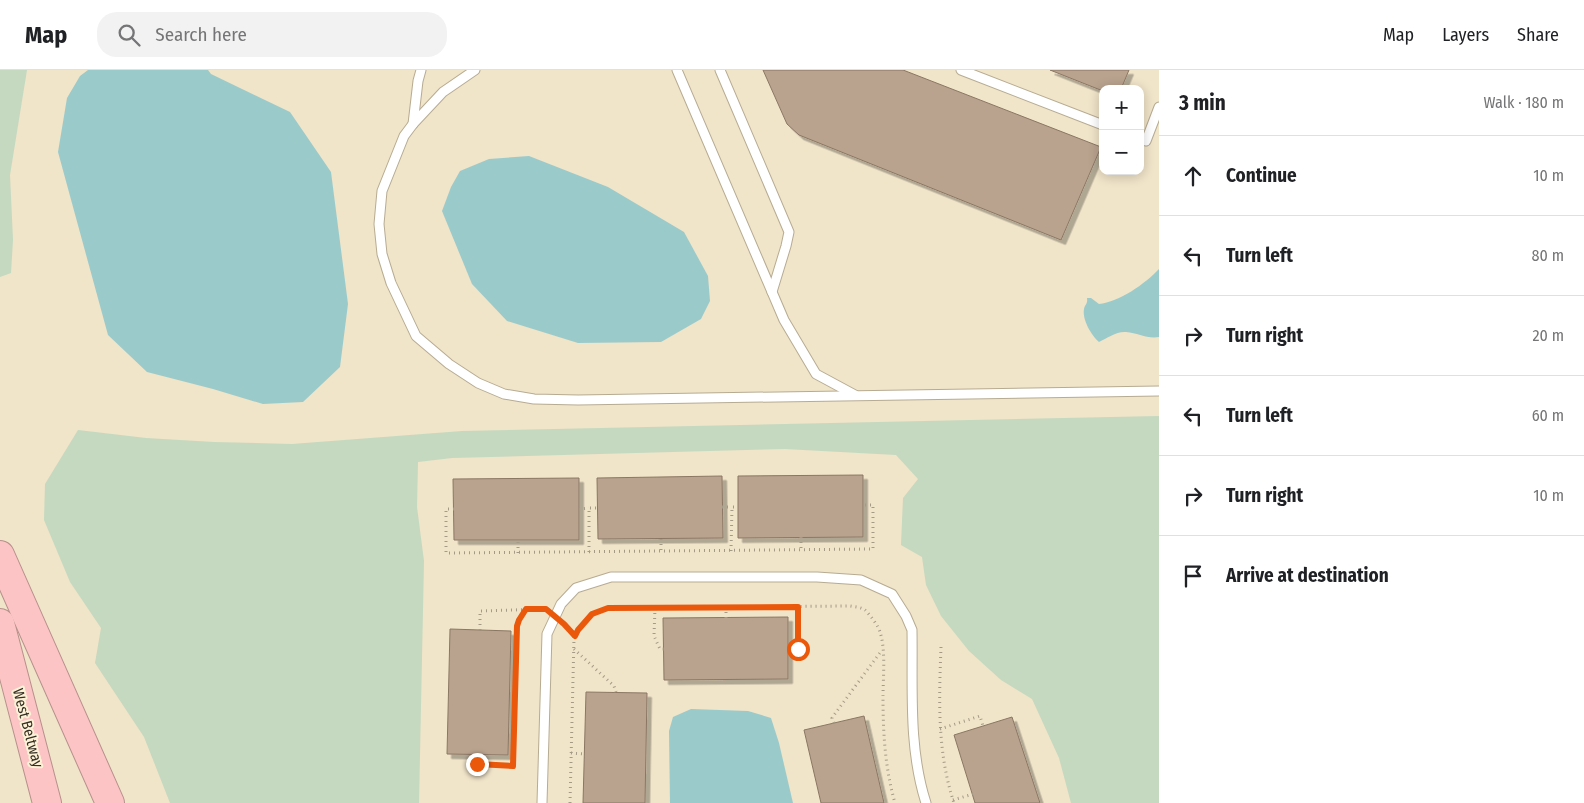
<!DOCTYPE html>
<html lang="en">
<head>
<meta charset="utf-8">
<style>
	:root { --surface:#fff; --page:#f2f2f2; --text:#202124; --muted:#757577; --line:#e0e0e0 }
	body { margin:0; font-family:"Fira Sans Condensed",sans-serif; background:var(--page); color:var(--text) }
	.controls { position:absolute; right:15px; top:15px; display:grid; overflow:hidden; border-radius:10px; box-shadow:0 2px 12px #0003 }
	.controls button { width:45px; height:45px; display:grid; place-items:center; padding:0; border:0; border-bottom:1px solid var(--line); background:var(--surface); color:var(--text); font:25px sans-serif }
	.stop { position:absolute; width:15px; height:15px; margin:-11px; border:4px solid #ea580c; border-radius:50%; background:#fff }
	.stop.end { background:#ea580c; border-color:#fff; box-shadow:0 1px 5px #0008 }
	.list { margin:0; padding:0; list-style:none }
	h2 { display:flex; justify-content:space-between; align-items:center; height:65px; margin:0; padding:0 20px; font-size:21px }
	h2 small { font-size:16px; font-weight:400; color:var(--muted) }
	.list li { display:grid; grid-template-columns:32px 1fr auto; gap:15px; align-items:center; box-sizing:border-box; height:80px; padding:0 20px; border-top:1px solid var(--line) }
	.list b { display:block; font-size:19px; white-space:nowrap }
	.list em { font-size:16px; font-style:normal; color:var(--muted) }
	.icon { flex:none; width:28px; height:28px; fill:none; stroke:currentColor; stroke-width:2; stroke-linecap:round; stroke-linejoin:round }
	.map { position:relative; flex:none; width:1159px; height:733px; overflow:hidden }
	header { display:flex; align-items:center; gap:30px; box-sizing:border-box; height:70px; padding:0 25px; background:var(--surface); border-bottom:1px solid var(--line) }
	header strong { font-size:24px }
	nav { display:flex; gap:28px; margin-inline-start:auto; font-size:18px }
	.search { width:350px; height:45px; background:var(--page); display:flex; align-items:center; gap:12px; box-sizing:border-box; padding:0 18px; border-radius:20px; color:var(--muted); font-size:19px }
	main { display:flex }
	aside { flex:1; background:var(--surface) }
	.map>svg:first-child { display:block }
</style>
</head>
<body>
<header>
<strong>Map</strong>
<div class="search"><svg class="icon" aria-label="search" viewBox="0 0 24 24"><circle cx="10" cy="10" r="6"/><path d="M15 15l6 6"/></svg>Search here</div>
<nav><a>Map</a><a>Layers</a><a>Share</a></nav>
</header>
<main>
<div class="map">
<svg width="1159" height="733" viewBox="0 0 1159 733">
	<defs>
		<filter id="shadow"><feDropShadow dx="4.5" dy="4.5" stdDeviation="0" flood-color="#0004"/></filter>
	</defs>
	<rect width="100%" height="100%" fill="#f0e4c9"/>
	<g fill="#c4d9bf">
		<polygon points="0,0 27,0 10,105 13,170 11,203 0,207"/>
		<polygon points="1159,346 1159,733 1071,733 1059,688 1032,629 1001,610 969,581 941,546 926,515 922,487 901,475 903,428 918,409 896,385 785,379 452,388 418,392 417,437 424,491 419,733 170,733 144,667 95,593 101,558 70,512 44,450 45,414 78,360 146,368 214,372 292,374 462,361"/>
	</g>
	<g fill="#9bcacb">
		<polygon points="88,0 208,0 211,4 290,42 331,102 348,234 340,297 303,332 263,334 213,319 147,302 108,265 58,82 67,28 80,6"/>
		<polygon points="529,86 608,117 684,162 708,206 710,231 701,249 661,272 578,273 507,251 472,214 442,141 451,117 460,101 489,89"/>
		<path d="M1159,199V267C1147,269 1138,263 1126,262C1117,261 1107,268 1099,272C1091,265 1082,249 1084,239C1085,234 1088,234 1087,228H1091L1099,234C1119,232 1145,214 1159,199Z"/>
		<polygon points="691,639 748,641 771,648 779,673 793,733 670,733 669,661 673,647"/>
	</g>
	<g fill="#b9a38f" stroke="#8b7764" filter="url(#shadow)">
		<polygon points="763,0 903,0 1101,77 1061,170 799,65 787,54"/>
		<polygon points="1050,0 1129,0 1121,19 1103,19 1103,21"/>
		<polygon points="863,405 863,467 738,468 738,406"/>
		<polygon points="722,406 723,468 598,469 597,408"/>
		<polygon points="579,408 579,470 454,470 453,409"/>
		<polygon points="788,547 788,609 664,610 663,548"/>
		<polygon points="450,559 511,561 508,685 447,684"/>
		<polygon points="586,622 647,623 645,733 583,733"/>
		<polygon points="864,646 884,733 821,733 804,660"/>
		<polygon points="1012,647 1040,733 975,733 954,665"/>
	</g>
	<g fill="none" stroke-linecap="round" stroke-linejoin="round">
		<defs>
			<g id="service">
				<polyline points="475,0 443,22 413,54 404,66 382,121 379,154 382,184 391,213 416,266 449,294 478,313 504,324 534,329 578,330 1159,321"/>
				<polyline points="677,0 784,250 816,304 855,325"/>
				<polyline points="720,0 789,162 786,176 772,222"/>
				<polyline points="961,0 1103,55"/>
				<polyline points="413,54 418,11 421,0"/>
				<polyline points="1140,69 1146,71 1159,37"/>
				<path d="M542,733L547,564L561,534L576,518L611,507H817L861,510L892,524L906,546L912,560C913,617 908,677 926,733"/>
			</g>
			<g id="motorway">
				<polyline points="0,485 110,733"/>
				<polyline points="0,553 47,733"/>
			</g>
		</defs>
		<use href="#service" stroke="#b7ab92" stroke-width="11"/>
		<use href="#motorway" stroke="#b6908c" stroke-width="30"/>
		<g stroke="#a49b87" stroke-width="3" stroke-dasharray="1 4" stroke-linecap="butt">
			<polyline points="722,437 732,437"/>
			<polyline points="454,439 446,439 446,483 873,479 873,435 863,435"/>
			<polyline points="579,439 589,438"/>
			<polyline points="801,467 801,480"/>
			<polyline points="661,469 661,481"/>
			<polyline points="731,481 732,437 738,437"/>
			<polyline points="589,482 589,438 597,438"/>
			<polyline points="518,483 518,470"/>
			<polyline points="726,537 726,548"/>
			<polyline points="655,538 654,566 660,579 664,579"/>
			<polyline points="565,556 575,566"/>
			<polyline points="480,560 480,541 545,539"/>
			<path d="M941,577C939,630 937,682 954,733"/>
			<polyline points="574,579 614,616 616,622"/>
			<polyline points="788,579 798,579 798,537"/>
			<polyline points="834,653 832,648 834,645 882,580"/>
			<polyline points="940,659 980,646 983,656"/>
			<polyline points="571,683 584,684"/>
			<polyline points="477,684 477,694 513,696 517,556 519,550 526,539"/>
			<polyline points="953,730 973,724"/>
			<path d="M570,733L574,568L578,559L592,544L609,538L850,536C855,537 861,537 865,540C870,545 878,555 880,562C886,580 883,608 883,627C883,663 885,698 895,733"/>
		</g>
		<use href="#service" stroke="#fff" stroke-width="9"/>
		<use href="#motorway" stroke="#fcc4c4" stroke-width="28"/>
	</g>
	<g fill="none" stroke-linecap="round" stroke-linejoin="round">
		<polyline stroke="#ea580c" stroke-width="6" points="477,694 513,696 517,556 519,550 526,539 546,539 564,554 575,566 578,560 592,544 608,538 798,537 798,579"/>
	</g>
	<g text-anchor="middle" stroke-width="4" stroke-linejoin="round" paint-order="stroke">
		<g font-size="15" fill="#342f25" stroke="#fdf1d6">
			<text transform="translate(28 658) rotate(75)" y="5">West Beltway</text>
		</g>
	</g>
</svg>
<div class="controls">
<button>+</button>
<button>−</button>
</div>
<div class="stop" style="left:798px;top:579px"></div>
<div class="stop end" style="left:477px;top:694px"></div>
</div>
<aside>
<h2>3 min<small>Walk · 180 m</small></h2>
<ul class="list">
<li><svg class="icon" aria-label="ahead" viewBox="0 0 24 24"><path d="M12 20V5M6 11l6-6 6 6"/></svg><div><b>Continue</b></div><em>10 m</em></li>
<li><svg class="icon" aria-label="left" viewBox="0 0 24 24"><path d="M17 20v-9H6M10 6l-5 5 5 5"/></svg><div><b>Turn left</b></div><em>80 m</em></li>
<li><svg class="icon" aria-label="right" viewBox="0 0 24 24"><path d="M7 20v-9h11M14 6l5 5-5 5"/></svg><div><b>Turn right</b></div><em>20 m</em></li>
<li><svg class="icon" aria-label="left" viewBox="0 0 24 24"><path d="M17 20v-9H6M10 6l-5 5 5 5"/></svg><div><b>Turn left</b></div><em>60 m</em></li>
<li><svg class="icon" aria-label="right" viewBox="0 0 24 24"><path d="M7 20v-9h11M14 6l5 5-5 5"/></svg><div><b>Turn right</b></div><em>10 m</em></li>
<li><svg class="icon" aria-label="arrive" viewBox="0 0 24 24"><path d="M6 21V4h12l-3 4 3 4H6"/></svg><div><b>Arrive at destination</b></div></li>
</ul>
</aside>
</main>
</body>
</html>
